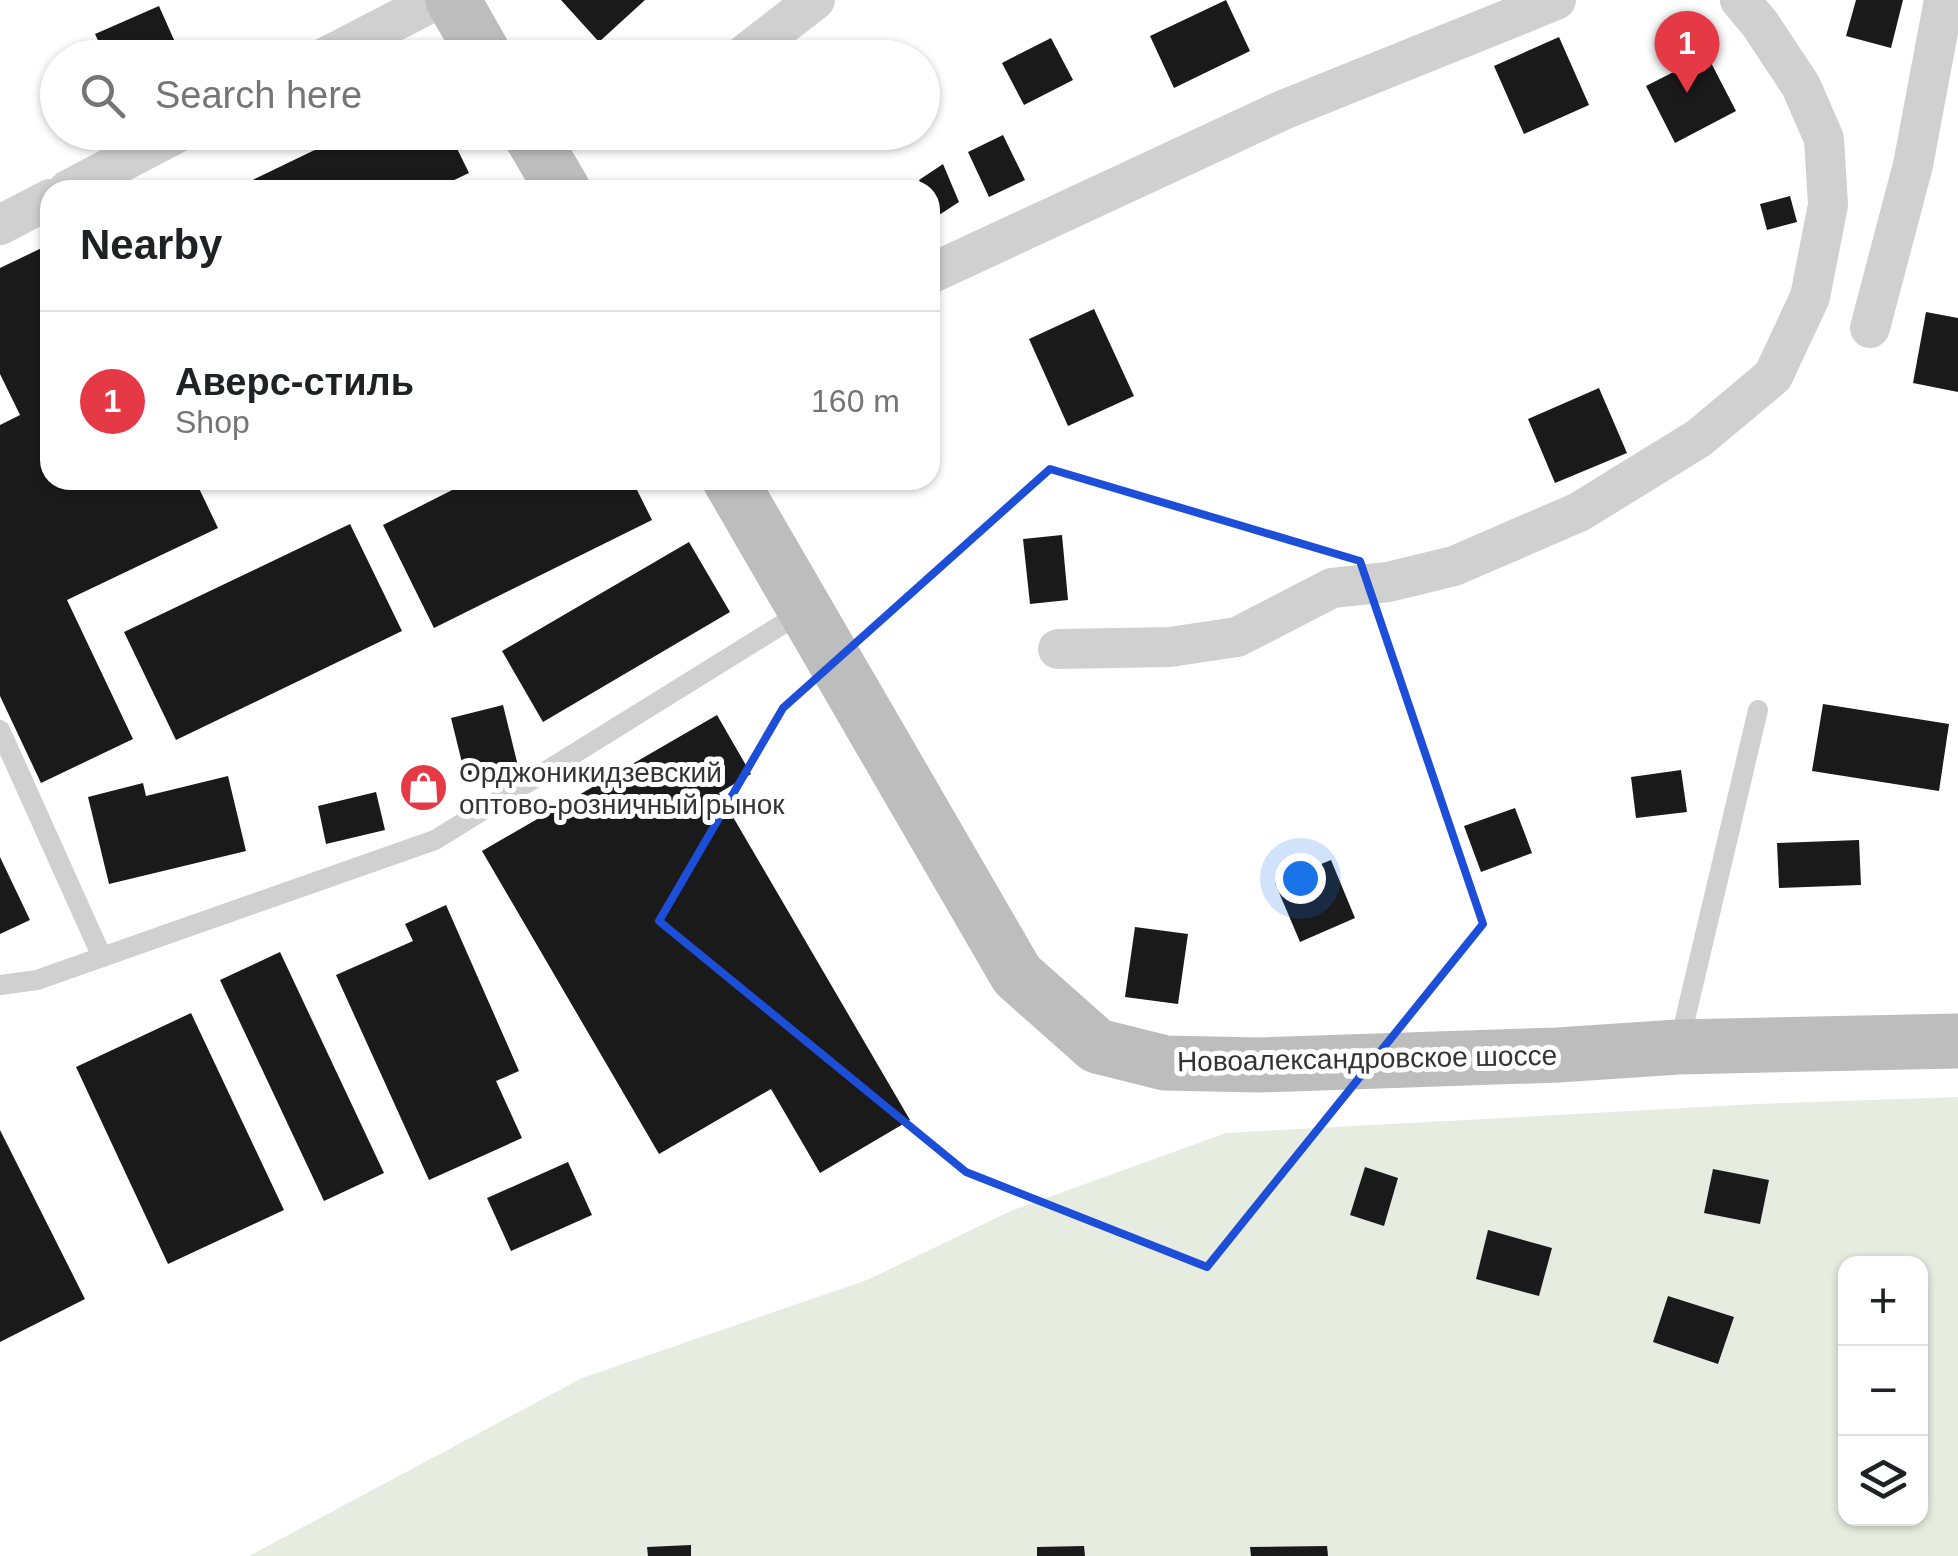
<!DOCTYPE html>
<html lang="en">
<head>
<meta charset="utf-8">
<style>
	:root { --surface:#fff; --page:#f2f2f2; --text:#202124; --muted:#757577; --line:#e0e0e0; --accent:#e63946 }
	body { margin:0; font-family:Arial,sans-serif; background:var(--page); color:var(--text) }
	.controls { position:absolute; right:30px; bottom:30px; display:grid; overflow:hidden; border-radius:20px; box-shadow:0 2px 8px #0004 }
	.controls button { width:90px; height:90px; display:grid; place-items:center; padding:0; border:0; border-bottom:2px solid var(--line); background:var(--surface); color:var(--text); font:50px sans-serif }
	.you { position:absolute; left:1300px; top:878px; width:35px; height:35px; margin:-25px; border:8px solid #fff; border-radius:50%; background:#1a73e8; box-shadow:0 0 0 15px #1a73e833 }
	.badge { display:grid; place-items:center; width:65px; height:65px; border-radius:50%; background:var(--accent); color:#fff; font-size:32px; font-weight:700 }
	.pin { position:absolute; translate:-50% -82px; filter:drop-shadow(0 2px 5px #0008) }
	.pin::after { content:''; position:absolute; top:52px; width:35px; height:30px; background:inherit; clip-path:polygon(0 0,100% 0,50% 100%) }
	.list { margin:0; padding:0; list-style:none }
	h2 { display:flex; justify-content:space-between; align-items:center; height:130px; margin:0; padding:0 40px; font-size:42px }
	h2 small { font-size:32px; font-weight:400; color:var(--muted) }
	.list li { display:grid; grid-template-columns:65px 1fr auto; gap:30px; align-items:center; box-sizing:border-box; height:180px; padding:0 40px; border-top:2px solid var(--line) }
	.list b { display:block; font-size:38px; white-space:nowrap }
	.list p { margin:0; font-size:32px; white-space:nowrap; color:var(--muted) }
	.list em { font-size:32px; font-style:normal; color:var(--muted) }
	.icon { flex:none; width:55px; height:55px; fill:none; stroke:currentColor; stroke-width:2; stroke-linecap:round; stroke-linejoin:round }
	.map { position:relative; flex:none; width:1958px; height:1556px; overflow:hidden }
	.search { position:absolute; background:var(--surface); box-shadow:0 2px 8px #0004; left:40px; top:40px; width:900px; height:110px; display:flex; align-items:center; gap:25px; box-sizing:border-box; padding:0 35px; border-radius:55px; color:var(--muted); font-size:38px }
	.panel { position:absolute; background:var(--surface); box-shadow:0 2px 8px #0004; left:40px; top:180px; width:900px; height:310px; border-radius:30px }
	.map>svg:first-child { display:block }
</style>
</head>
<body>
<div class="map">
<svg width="1958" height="1556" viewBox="0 0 1958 1556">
	<rect width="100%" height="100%" fill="#fff"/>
	<path fill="#e6ecdf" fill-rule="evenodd" d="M1958,1097V1556H249L582,1378L867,1280L1013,1210L1226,1133L1758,1104ZM1846,1264H1920V1518H1846Z"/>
	<g fill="#1a1a1a">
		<polygon points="561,0 645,0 599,42"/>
		<polygon points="1226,0 1250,51 1174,88 1150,36"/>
		<polygon points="1856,0 1903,0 1891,48 1846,36"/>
		<polygon points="159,6 182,58 88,58 103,51 95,34"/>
		<polygon points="1559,37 1589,105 1524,134 1494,66"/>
		<polygon points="1051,38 1073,80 1024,105 1002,63"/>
		<polygon points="1707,55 1736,111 1675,143 1646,86"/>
		<polygon points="352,132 449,132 469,173 433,190 232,190"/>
		<polygon points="1003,135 1025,180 989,197 968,152"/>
		<polygon points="943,164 959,202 939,215 930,198 930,190 925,190 919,180"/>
		<polygon points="1790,196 1797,222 1767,230 1760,204"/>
		<polygon points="50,244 50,480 195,480 218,528 67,600 133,739 41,783 0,696 0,425 20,415 0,374 0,268"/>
		<polygon points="1094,309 1134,396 1068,426 1029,339"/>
		<polygon points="1926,312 1958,318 1958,392 1913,383"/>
		<polygon points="1599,388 1627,453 1555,483 1528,419"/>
		<polygon points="472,480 632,480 652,520 434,628 383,525"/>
		<polygon points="350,524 402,631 176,740 124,632"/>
		<polygon points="1062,535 1068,600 1030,604 1023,539"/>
		<polygon points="689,542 730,612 543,722 502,651"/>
		<polygon points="1823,704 1949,724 1939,791 1812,771"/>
		<polygon points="503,705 518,766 466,779 451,718"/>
		<polygon points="717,715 751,774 719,793 910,1120 820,1173 771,1089 659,1154 482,851"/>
		<polygon points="1681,770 1687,812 1636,818 1631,777"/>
		<polygon points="228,776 246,851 109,884 88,797 143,783 146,796"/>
		<polygon points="376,792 385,830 326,844 318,806"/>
		<polygon points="1515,808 1532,853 1481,872 1464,826"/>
		<polygon points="1859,840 1861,885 1779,888 1777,843"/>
		<polygon points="0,857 30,920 0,934"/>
		<polygon points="1331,860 1355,918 1300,942 1275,883"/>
		<polygon points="446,905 519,1071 496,1081 522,1138 429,1180 336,975 413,941 405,924"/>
		<polygon points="1135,927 1188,934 1178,1004 1125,997"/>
		<polygon points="280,952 384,1173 324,1201 220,980"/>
		<polygon points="191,1013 284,1210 168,1264 76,1067"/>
		<polygon points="0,1130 85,1299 0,1342"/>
		<polygon points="568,1162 592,1215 511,1251 487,1198"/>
		<polygon points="1365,1167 1398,1178 1384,1226 1350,1215"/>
		<polygon points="1713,1169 1769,1180 1760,1224 1704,1213"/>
		<polygon points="1488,1230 1552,1248 1539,1296 1476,1279"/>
		<polygon points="1668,1296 1734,1317 1718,1364 1653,1342"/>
		<polygon points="691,1545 691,1556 648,1556 647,1547"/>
		<polygon points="1084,1546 1085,1556 1037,1556 1037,1547"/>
		<polygon points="1327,1546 1328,1556 1251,1556 1250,1547"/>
	</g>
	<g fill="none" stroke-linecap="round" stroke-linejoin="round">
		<g stroke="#d0d0d0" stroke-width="20">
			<polyline points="0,730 102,957"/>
			<polyline points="0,985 37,980 435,840 804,611"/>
			<polyline points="1679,1045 1758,710"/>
		</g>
		<g stroke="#d0d0d0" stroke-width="40">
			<polyline points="324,58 436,0"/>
			<polyline points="740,58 815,0"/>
			<polyline points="68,190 179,132"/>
			<polyline points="0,225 50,199"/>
			<polyline points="930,274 1283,110 1556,0"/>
			<polyline points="1870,328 1913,165 1944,0"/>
			<polyline points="1058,649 1170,647 1237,637 1332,588 1388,582 1454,566 1579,512 1699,438 1773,376 1810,297 1828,205 1824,139 1801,86 1760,24 1740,0"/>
		</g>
		<g stroke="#bdbdbd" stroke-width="55">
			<polyline points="453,0 486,58"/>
			<polyline points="529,132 563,190"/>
			<polyline points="730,480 1017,975 1097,1046 1165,1063 1259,1065 1558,1055 1678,1047 1958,1041"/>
		</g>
	</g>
	<path fill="none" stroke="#1d4ed8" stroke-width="8" stroke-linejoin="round" d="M1050,469L1360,561L1483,924L1207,1267L966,1172L659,921L783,708Z"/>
	<defs>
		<symbol id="shop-disc" viewBox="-11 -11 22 22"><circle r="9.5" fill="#e63946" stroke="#fff"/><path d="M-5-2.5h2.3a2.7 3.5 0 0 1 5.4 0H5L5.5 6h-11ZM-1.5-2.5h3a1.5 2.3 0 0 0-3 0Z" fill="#fff"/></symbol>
	</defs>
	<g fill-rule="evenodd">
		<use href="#shop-disc" x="396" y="760" width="55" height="55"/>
	</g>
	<g text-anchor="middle" stroke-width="10" stroke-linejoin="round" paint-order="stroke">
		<g font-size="28" fill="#333" stroke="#fff" text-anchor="start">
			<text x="459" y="782">Орджоникидзевский<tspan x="459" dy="32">оптово-розничный рынок</tspan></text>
		</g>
		<g font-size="28" fill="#333" stroke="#fff">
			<text transform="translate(1367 1058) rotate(-1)" y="10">Новоалександровское шоссе</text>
		</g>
	</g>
</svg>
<div class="controls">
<button>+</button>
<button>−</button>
<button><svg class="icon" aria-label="layers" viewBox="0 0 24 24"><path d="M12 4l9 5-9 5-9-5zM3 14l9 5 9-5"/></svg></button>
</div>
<div class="you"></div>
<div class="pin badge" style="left:1687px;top:93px">1</div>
<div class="search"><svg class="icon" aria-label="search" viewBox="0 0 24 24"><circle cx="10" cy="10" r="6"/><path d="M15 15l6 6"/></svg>Search here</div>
<section class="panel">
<h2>Nearby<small></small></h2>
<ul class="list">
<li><span class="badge">1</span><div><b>Аверс-стиль</b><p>Shop</p></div><em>160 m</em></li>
</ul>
</section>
</div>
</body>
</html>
